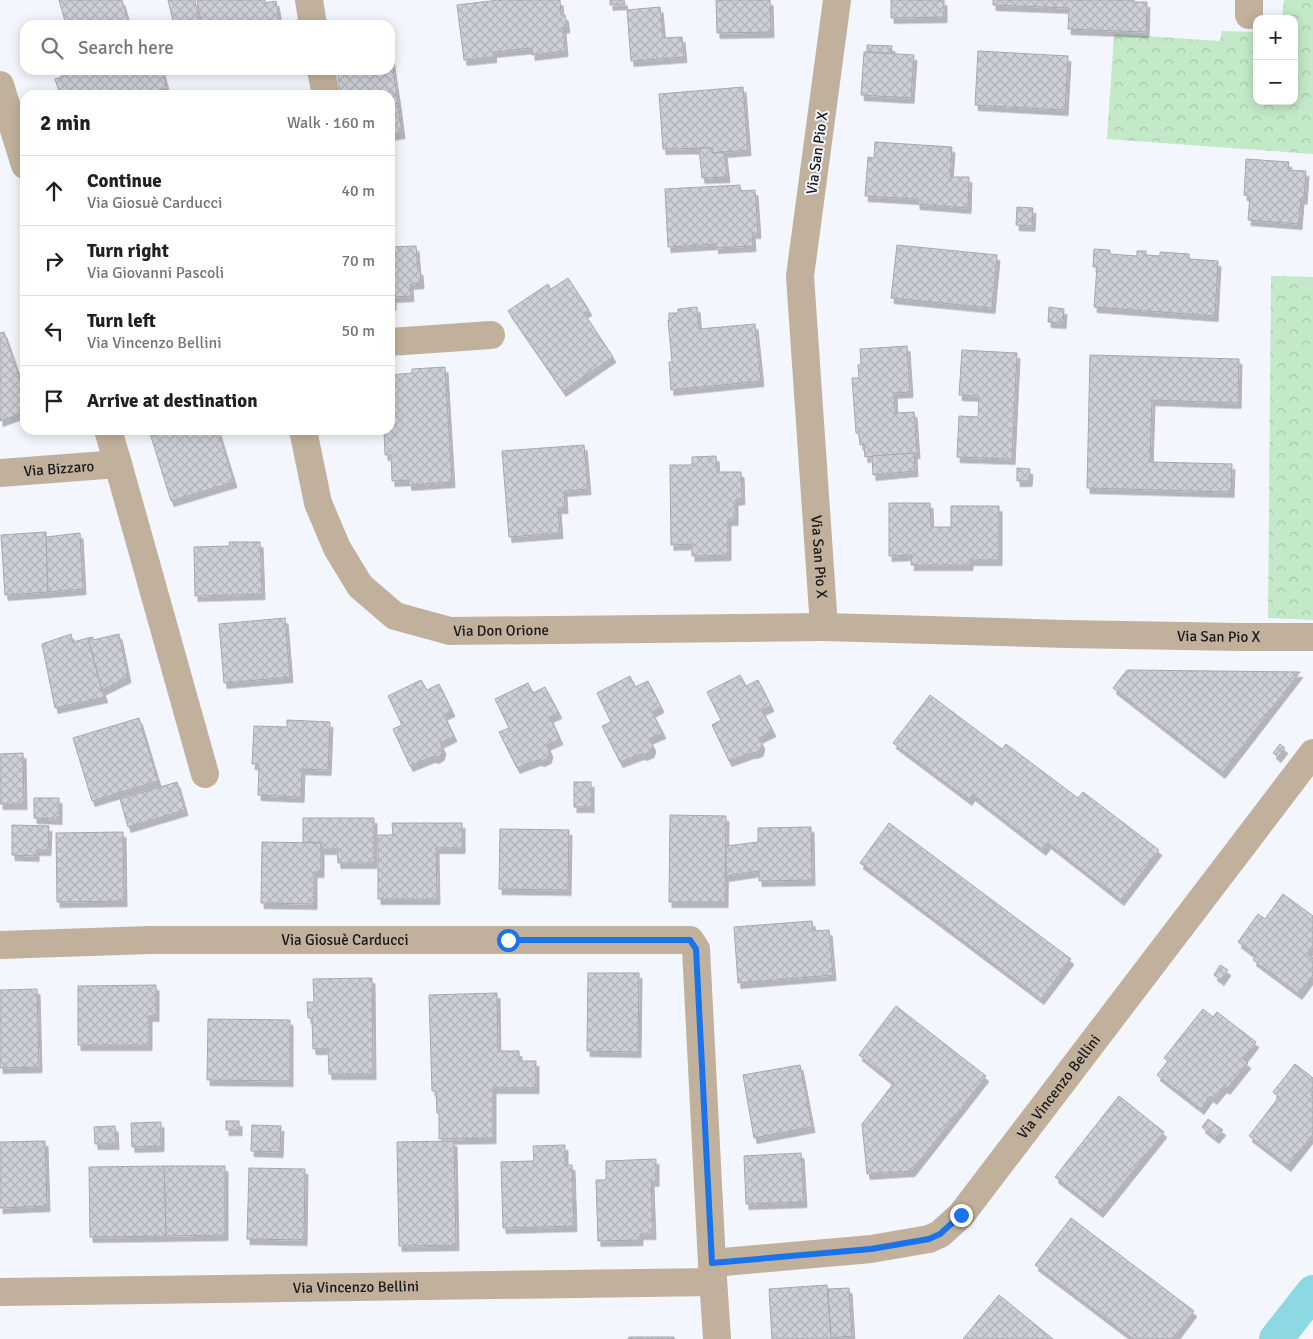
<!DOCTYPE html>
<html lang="en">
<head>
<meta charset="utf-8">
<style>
	:root { --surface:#fff; --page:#f2f2f2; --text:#202124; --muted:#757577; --line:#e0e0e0 }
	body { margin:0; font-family:Signika,sans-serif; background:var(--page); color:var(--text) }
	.controls { position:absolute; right:15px; top:15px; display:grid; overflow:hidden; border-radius:10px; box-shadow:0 2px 12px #0003 }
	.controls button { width:45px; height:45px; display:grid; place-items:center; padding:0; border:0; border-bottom:1px solid var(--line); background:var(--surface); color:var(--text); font:25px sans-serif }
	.stop { position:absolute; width:15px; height:15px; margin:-11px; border:4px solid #1a73e8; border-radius:50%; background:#fff }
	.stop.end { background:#1a73e8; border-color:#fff; box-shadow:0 1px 5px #0008 }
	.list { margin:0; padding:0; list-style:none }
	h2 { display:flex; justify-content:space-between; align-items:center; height:65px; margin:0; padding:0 20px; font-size:21px }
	h2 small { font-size:16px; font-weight:400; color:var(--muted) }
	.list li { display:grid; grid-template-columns:32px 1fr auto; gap:15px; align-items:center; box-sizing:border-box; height:70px; padding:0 20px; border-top:1px solid var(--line) }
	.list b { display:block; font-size:19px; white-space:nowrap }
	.list p { margin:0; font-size:16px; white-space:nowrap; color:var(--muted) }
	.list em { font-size:16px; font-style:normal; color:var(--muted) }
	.icon { flex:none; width:28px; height:28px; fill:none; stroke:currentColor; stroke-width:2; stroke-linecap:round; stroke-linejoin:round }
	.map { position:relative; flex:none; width:1313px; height:1339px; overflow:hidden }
	.search { position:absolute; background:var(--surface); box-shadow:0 2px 12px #0003; left:20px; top:20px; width:375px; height:55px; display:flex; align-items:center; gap:12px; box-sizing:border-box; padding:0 18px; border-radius:15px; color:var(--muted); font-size:19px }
	.panel { position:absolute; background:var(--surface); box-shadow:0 2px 12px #0003; left:20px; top:90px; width:375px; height:345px; border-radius:15px }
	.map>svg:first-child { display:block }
</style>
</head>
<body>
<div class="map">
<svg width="1313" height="1339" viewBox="0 0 1313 1339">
	<defs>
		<pattern id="forest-crowns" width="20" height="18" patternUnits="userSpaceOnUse" patternTransform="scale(1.25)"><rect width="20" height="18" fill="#c3e9c9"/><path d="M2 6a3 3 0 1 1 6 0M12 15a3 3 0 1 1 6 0" fill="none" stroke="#a7c7ac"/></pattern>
		<pattern id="building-cross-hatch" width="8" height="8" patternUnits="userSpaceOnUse" patternTransform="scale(1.25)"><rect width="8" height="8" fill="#ced0d8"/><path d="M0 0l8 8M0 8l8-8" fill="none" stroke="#b0b2b9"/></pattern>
		<filter id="shadow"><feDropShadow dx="3" dy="5.5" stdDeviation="0" flood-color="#0004"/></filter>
	</defs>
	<rect width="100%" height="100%" fill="#f4f6fe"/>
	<g fill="url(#forest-crowns)">
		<polygon points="1284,0 1313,0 1313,154 1107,139 1114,34 1220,41 1222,31 1257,32 1257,101 1294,101 1294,19 1282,19"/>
		<polygon points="1271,276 1313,277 1313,620 1268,618"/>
	</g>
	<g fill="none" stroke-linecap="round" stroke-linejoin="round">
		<polyline stroke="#8cd9e3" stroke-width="34" points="1276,1339 1313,1292"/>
	</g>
	<g fill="url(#building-cross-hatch)" stroke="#a7a8af" filter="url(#shadow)">
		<polygon points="59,0 122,0 129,25 140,21 141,25 66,25"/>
		<polygon points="168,0 195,0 200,25 174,25"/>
		<polygon points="197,0 265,0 265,3 276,1 280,25 202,25"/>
		<polygon points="499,0 560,0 561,15 565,15 567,27 563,28 565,51 532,55 532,48 493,52 494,57 464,60 457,5"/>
		<polygon points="610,0 624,0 625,4 610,5"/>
		<polygon points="716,0 770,0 771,32 717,33"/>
		<polygon points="891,0 944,0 944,17 891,18"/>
		<polygon points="993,0 1134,0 1134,2 1147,2 1146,32 1068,29 1069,8 993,5"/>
		<polygon points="660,7 663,38 682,37 684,57 631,61 627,10"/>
		<polygon points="867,45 892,46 891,54 867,52"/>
		<polygon points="390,48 398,103 390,104 390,95 341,95 337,70 390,70"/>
		<polygon points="978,51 1068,56 1065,110 975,105"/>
		<polygon points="864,52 914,55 911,98 861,95"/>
		<polygon points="60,70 162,70 167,88 142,95 60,95 55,79 62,77"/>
		<polygon points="743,87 748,150 712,153 712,148 663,149 659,94"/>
		<polygon points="398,103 402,133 390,135 390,104"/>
		<polygon points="875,142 952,147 950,177 969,177 968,208 917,204 917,199 865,196 868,157 874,158"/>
		<polygon points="699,148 712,148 712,153 724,152 727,177 702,178"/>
		<polygon points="1246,159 1289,162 1288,170 1306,171 1304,199 1301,198 1299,224 1248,220 1250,196 1244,195"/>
		<polygon points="740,185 741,191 755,190 758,233 752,233 753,246 715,248 716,244 668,247 665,189"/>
		<polygon points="1017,207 1033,208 1032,226 1016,225"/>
		<polygon points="897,245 997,255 992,308 891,298"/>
		<polygon points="416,246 418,270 420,270 421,283 410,284 411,296 393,297 393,305 390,305 390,247"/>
		<polygon points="1094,249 1110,250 1110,254 1137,256 1137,251 1146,251 1146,255 1160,256 1160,252 1189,254 1189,259 1218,261 1215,316 1094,307 1097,267 1093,267"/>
		<polygon points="568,278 589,310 584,313 613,357 563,391 508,311 548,284 551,289"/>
		<polygon points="697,307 699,329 755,324 761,381 671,390 669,362 672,362 668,320 669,321 669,313 678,313 678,309"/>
		<polygon points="1049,307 1064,309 1063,323 1048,322"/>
		<polygon points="4,332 20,379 25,378 25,412 0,421 0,333"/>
		<polygon points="907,346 910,392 894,393 895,413 914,412 917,453 865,457 864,444 860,445 859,433 856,433 852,378 859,378 858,365 861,365 860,349"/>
		<polygon points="962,350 1017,353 1012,459 957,457 959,416 978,417 979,396 959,395"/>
		<polygon points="1090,355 1239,359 1238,403 1152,400 1150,462 1232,464 1231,492 1087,488"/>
		<polygon points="445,367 452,482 409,485 408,480 392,481 391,455 385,455 384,430 390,430 390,375 412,373 412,369"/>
		<polygon points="149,430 218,430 234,482 171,501"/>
		<polygon points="584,445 588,489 564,491 565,508 558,508 560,533 509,537 502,451"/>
		<polygon points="914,453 915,471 873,475 872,456"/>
		<polygon points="716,456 717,472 741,472 742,499 735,500 735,520 728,520 728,555 692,556 692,544 671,545 670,465 692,465 692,457"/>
		<polygon points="1017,468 1030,469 1029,481 1017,481"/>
		<polygon points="889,503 930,503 931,527 951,527 951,506 999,506 999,560 970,560 970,565 911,565 912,555 889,556"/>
		<polygon points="46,532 48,592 5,595 1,535"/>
		<polygon points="80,533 83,589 48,592 46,537"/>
		<polygon points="229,542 260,542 262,594 195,596 194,547 230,546"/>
		<polygon points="285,618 290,677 224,683 219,624"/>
		<polygon points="71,634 73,642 88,638 102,690 105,697 55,708 42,644"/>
		<polygon points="119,634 128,677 102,690 88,638 93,637 93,640"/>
		<polygon points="1127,670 1300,672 1222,773 1113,688"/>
		<polygon points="740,675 746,686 758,680 771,706 762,710 773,731 759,738 762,744 760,751 754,753 751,753 729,761 712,725 721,720 707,692"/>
		<polygon points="630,676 635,687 648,681 661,707 652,712 663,733 649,739 653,746 651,752 644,755 641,754 620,762 602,726 611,722 597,693"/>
		<polygon points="421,680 427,690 439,684 452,711 444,715 454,736 440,743 443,749 441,755 436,758 432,757 410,766 393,729 402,725 388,696"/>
		<polygon points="528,683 533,693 545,687 559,713 550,717 560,739 547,745 550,752 548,758 542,761 538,760 517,768 499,732 509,728 495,699"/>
		<polygon points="930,695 1002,749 1006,744 1078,798 1083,792 1159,850 1121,900 1048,843 1043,850 972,795 969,800 893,743"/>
		<polygon points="139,718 158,781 92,801 73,738"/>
		<polygon points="287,720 330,722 328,770 302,769 301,797 258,795 259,764 252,764 254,726 287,727"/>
		<polygon points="1280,744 1285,748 1278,757 1273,753"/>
		<polygon points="23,753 24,804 0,804 0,754"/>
		<polygon points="177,782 185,810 128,827 120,799"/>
		<rect x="574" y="782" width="17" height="25"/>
		<polygon points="34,798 59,798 59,819 34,818"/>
		<polygon points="670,815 726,816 725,902 669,902"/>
		<polygon points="303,818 374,818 374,863 338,863 337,849 322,849 321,843 303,842"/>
		<polygon points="392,823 462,823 462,848 436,848 437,899 378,899 378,835 393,835"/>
		<polygon points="889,823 1071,959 1041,999 860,863"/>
		<polygon points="12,825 49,826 48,850 36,850 36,856 12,855"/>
		<polygon points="811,827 812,880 759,881 759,871 726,876 726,846 758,842 758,828"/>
		<polygon points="500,829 569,830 568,890 499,889"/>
		<polygon points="123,832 124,901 57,902 56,833"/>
		<polygon points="262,842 321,843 321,872 314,872 314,904 261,903"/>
		<polygon points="1283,894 1313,916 1313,945 1307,954 1313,958 1313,975 1299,994 1253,960 1256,956 1238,942 1258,914 1265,919"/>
		<polygon points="812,921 813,931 829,930 833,975 738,983 734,927"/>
		<polygon points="1220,965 1228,970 1221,980 1214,975"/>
		<polygon points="588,973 639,973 638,1052 587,1051"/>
		<polygon points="372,978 373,1074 329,1074 328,1049 313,1049 312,1018 308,1018 307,1002 314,1002 313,979"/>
		<polygon points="156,985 156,1016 149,1016 149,1045 78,1045 78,986"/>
		<polygon points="37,989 39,1067 0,1068 0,990"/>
		<polygon points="497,993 498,1051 519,1051 519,1061 536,1061 536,1088 493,1088 493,1138 439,1139 439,1113 437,1113 436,1091 432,1091 429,995"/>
		<polygon points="896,1006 986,1076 912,1171 867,1174 862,1124 894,1083 859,1055"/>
		<polygon points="1203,1009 1213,1017 1217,1012 1256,1042 1243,1059 1248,1063 1227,1089 1224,1087 1214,1099 1210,1096 1201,1109 1157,1075 1168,1061 1164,1058"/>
		<polygon points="208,1019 290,1020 290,1081 207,1080"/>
		<polygon points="1295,1064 1313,1078 1313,1092 1311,1095 1313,1096 1313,1134 1288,1166 1249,1136 1279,1097 1273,1092"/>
		<polygon points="800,1065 812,1127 754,1138 743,1075"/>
		<polygon points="1119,1096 1164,1132 1100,1212 1055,1177"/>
		<polygon points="1208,1119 1223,1130 1216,1138 1202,1127"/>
		<rect x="226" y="1121" width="13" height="9"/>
		<polygon points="161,1122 161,1146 132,1147 131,1123"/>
		<polygon points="252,1125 281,1126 280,1152 251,1151"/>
		<polygon points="115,1126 116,1144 95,1144 94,1127"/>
		<polygon points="45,1141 47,1206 0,1208 0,1142"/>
		<polygon points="454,1141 456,1245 399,1246 397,1142"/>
		<polygon points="565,1145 565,1165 572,1165 574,1226 503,1228 501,1162 534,1161 533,1146"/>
		<polygon points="801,1153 804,1202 746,1204 744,1156"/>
		<polygon points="656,1159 656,1181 651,1181 653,1234 640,1234 640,1240 598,1241 596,1180 606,1180 606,1161"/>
		<polygon points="164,1166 225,1166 225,1235 166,1236"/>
		<polygon points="164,1166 166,1236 90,1237 89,1167"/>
		<polygon points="249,1168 305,1169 304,1240 247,1239"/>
		<polygon points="1071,1218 1194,1311 1173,1339 1133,1339 1035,1265"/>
		<polygon points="827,1285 831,1339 772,1339 769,1289"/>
		<polygon points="849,1288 852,1336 831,1338 828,1289"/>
		<polygon points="999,1295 1053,1339 963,1339"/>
		<polygon points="629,1337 674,1337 674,1339 628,1339"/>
	</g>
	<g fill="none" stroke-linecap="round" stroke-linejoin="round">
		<g stroke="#c1b19c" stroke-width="28">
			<polyline points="309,0 313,25"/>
			<path id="s1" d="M837,0L800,276L824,627L1066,634L1241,637H1313"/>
			<polyline points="1249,15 1249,0"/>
			<polyline points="321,70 326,95"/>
			<polyline points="0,85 25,165"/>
			<polyline points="390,342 491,335"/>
			<polyline points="108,430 118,464 205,774"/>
			<path id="s2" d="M303,430L318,503L337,548L360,586L395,616L450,631L824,627"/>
			<path id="s3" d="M0,473L118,464"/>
			<path id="s4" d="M0,945L150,940H690L696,949L712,1263L717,1339"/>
			<path id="s5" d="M712,1263L871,1249L929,1239L940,1234L961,1215L1313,753"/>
			<path id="s6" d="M0,1292L713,1282"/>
		</g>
	</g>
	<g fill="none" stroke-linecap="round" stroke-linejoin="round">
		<polyline stroke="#1a73e8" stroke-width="6" points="508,940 690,940 696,949 712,1263 871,1249 929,1239 940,1234 961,1215"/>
	</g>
	<g text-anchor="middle" stroke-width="4" stroke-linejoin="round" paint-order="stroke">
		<g font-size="15" fill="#17181a" stroke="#f4f6fe">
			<text transform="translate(817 153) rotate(-82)" y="5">Via San Pio X</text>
			<text dy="5" stroke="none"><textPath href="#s3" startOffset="59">Via Bizzaro</textPath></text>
			<text dy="5" stroke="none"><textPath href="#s1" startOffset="560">Via San Pio X</textPath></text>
			<text dy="5" stroke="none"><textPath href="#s2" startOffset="322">Via Don Orione</textPath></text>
			<text dy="5" stroke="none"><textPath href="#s1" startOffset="1025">Via San Pio X</textPath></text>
			<text dy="5" stroke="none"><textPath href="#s4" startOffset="345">Via Giosuè Carducci</textPath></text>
			<text dy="5" stroke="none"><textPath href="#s5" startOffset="420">Via Vincenzo Bellini</textPath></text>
			<text dy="5" stroke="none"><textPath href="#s6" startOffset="356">Via Vincenzo Bellini</textPath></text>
		</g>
	</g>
</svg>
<div class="controls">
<button>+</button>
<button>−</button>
</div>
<div class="stop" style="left:508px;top:940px"></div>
<div class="stop end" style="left:961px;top:1215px"></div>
<div class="search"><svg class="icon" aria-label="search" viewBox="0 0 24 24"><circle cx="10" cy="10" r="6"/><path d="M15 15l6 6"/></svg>Search here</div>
<section class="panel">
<h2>2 min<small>Walk · 160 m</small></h2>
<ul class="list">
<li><svg class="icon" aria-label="ahead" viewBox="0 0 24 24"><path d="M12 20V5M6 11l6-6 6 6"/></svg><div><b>Continue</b><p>Via Giosuè Carducci</p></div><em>40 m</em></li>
<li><svg class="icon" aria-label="right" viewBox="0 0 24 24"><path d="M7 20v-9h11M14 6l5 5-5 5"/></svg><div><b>Turn right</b><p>Via Giovanni Pascoli</p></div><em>70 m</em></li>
<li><svg class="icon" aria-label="left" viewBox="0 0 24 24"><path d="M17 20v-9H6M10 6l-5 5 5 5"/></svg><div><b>Turn left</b><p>Via Vincenzo Bellini</p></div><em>50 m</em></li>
<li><svg class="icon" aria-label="arrive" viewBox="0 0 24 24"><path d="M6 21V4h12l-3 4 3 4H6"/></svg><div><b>Arrive at destination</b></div></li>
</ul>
</section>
</div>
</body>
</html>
